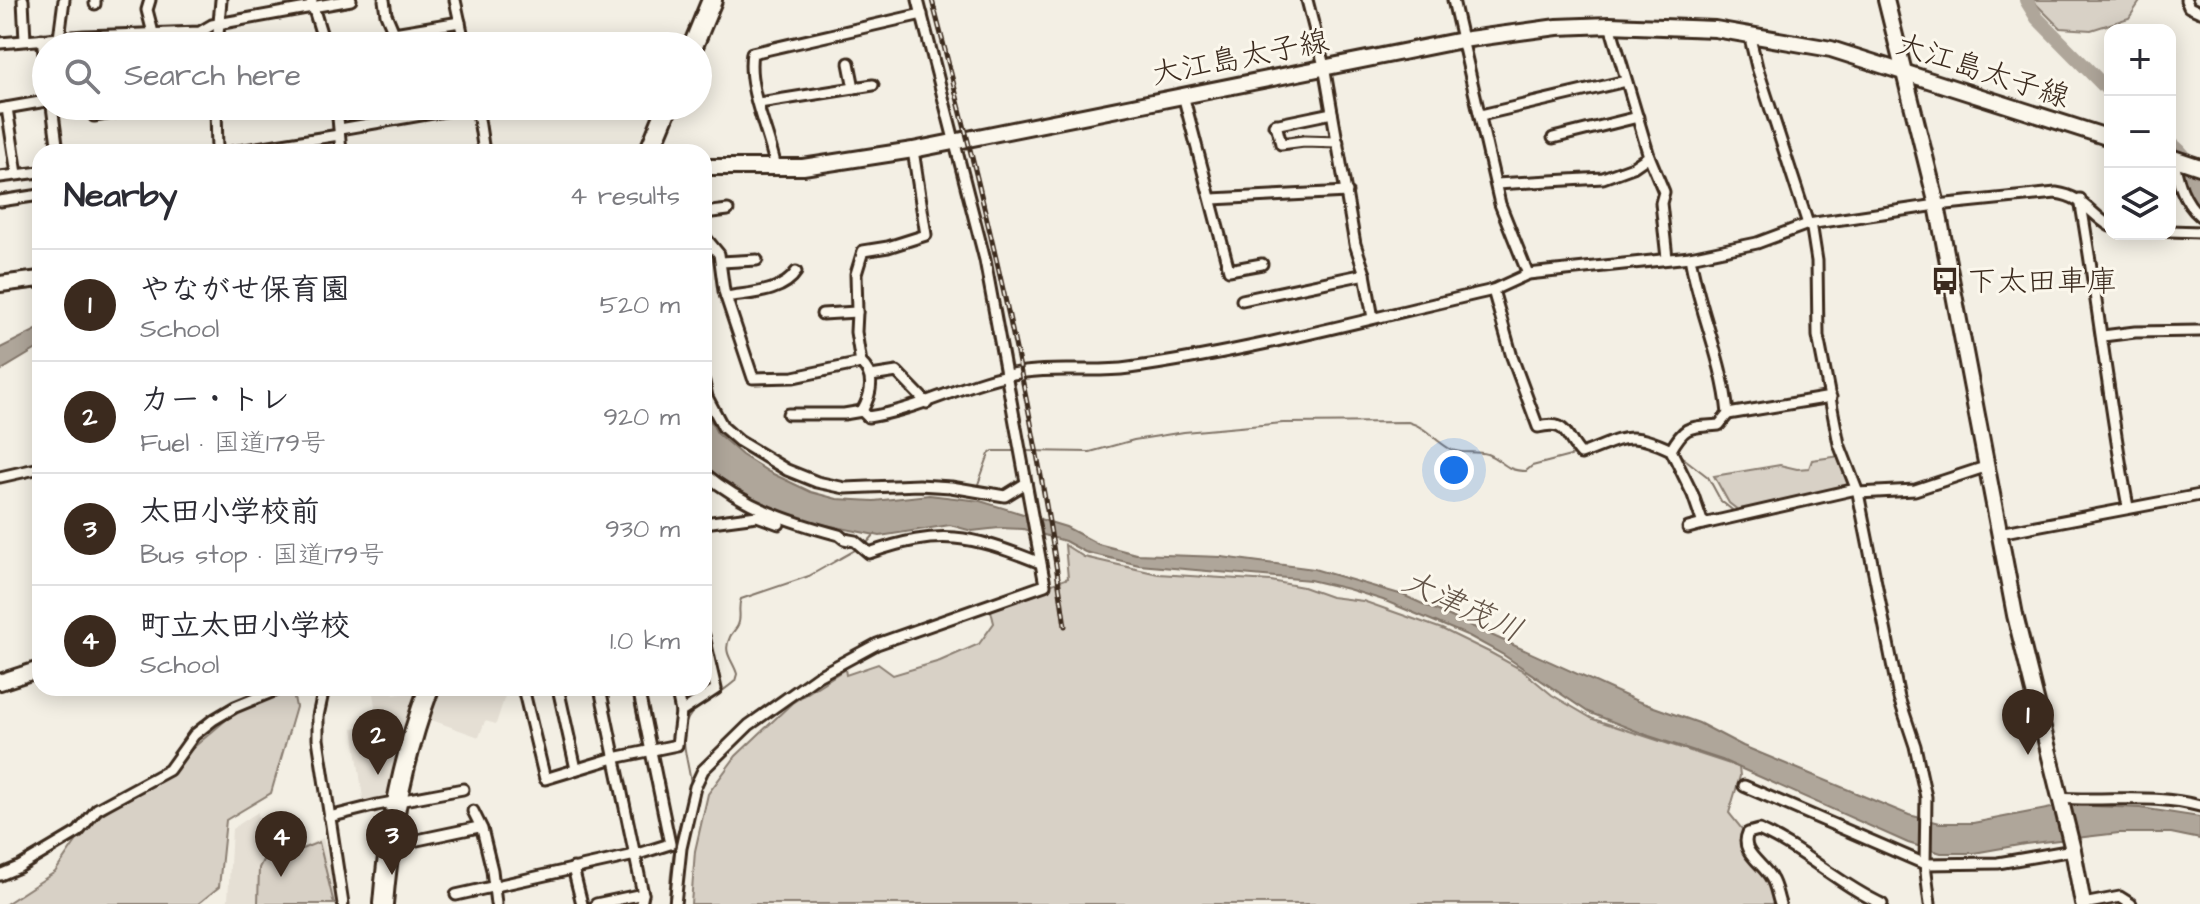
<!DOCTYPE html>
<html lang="en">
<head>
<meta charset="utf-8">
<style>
	:root { --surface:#fff; --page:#f2f2f3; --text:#2b2b33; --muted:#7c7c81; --line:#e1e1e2; --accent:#3b2a1e }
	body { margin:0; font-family:"Architects Daughter","Klee One",sans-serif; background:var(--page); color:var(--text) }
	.controls { position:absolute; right:24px; top:24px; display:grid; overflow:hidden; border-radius:16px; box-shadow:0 4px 20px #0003 }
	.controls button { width:72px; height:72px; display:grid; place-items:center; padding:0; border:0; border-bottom:2px solid var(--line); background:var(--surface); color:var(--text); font:40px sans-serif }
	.you { position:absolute; left:1454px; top:470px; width:28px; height:28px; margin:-20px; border:6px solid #fff; border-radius:50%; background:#1a73e8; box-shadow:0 0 0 12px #1a73e833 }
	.badge { display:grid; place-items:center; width:52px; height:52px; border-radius:50%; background:var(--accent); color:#fff; font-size:26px; font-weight:700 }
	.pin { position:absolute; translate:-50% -66px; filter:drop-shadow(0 2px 4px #0008) }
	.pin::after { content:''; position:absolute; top:42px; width:28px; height:24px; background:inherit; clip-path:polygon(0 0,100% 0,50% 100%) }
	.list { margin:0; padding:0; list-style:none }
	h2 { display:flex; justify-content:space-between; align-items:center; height:104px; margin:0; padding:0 32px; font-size:34px }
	h2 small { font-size:26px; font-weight:400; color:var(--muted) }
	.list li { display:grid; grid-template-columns:52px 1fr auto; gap:24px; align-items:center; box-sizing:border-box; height:112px; padding:0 32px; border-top:2px solid var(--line) }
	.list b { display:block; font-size:30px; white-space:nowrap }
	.list p { margin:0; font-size:26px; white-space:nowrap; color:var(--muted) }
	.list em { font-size:26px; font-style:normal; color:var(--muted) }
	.icon { flex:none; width:44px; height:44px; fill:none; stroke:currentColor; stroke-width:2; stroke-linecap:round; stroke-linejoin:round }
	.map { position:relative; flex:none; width:2200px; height:904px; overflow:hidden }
	.search { position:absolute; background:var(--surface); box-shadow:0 4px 20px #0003; left:32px; top:32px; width:680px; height:88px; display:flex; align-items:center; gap:20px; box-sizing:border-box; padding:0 28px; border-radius:44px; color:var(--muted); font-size:30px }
	.panel { position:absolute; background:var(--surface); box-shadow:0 4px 20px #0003; left:32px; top:144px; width:680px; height:552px; border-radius:24px }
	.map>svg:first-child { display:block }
</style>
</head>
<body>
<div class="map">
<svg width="2200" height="904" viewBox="0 0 2200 904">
	<rect width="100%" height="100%" fill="#f3efe4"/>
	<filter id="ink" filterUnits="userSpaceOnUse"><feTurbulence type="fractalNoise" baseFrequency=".0125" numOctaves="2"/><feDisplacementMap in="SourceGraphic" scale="16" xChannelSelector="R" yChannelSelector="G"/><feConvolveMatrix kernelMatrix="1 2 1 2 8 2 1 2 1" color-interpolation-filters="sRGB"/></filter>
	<g filter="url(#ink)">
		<g fill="#e5dfd4">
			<polygon points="372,688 393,688 394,695 422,691 389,800 364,805 353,728 378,723"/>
			<polygon points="437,688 503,688 505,696 496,724 485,721 479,737 426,718"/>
			<polygon points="258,812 264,854 293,851 323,838 338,904 216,904 228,900 232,829"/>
		</g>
		<g fill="#d8d1c6" stroke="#8a7e72" stroke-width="2">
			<polygon points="2032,0 2141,0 2129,18 2091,30 2060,28"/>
			<polygon points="1840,456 1850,488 1743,514 1729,503 1714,476 1780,465 1797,469 1809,468 1812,460"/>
			<polygon points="1065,545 1084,557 1158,574 1271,581 1303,587 1331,597 1363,601 1442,629 1491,653 1522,670 1552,695 1593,719 1739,767 1740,776 1729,813 1742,829 1741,847 1767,877 1776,904 691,904 695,851 708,794 736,756 792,703 845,669 846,675 878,664 893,675 940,661 979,644 994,623 990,607 1032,596 1036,590 1068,578"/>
			<polygon points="284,688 292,688 296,707 271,793 226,820 219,887 198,904 6,904 55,872 88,824 120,802 148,786 233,714"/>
			<polygon points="319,842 334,904 258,904 259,868 264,858 287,855"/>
		</g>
		<g fill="#afa69a" stroke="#817468" stroke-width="2">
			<polygon points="40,328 40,347 0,371 0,348"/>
			<polygon points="704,408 717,433 742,455 769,472 811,492 837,499 874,501 929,495 980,501 1066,527 1098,544 1136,554 1222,557 1314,569 1403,595 1637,701 1699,723 1743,746 1909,815 1940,823 1973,823 2067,805 2141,808 2200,817 2200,839 2171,833 2119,833 2025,844 1974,853 1941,853 1908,843 1722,760 1649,736 1588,712 1502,654 1469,636 1383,600 1348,589 1310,580 1139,565 1085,552 1065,541 1023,529 999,528 972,531 950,525 880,536 807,521 763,504 714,474 704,463"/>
		</g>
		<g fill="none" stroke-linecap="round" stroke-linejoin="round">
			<g stroke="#817468" stroke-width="2">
				<polyline points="1601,442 1626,432 1644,435"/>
				<path d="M1025,451L1090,452L1134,440L1184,432L1283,423L1408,422C1426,427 1434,440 1450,449C1461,455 1475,450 1487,454C1504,461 1505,471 1526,471L1532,466L1578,454"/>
				<polyline points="1677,453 1708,477 1721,501 1736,513"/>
				<polyline points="977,487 989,454 993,451 1018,451"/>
				<polyline points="1744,519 1792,508"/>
				<polyline points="866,544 875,534"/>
				<polyline points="0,690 40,677"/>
				<path d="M691,785C689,758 672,727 698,707C711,698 724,691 735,681L737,674C733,660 722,653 730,637C732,632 736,630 738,625C742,617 737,608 741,599L809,576L857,549"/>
				<path d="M669,904C670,866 677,827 689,792"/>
			</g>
			<g stroke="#afa69a" stroke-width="14">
				<polyline points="2026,0 2037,18 2110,92"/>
				<path d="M2170,143C2199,163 2183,175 2200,200"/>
			</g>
			<defs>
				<g id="street">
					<polyline points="23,0 25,40"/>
					<polyline points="150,0 147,10 153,33"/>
					<polyline points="311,0 325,46"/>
					<polyline points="384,0 386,14 394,33 460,22"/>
					<polyline points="455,0 465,46"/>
					<polyline points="1307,0 1324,66 1355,244 1365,274 1373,318"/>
					<polyline points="1453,0 1500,204 1528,274"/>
					<polyline points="2186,0 2189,7 2200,12"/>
					<polyline points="95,4 95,0"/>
					<polyline points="1610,25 1649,156 1664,192 1661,203 1667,258"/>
					<polyline points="1749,34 1757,67 1808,224 1812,229 1817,261 1818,336 1839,444 1858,493 1899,698 1915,746 1926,797 1925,864 1930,904"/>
					<polyline points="59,38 64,0"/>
					<polyline points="42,39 46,67"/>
					<polyline points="0,43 84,36 200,32 212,25 351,0"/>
					<polyline points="217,46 221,0"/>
					<polyline points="849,63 854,88"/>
					<polyline points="1183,95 1229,270 1262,264"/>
					<polyline points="759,103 873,85"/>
					<polyline points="52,106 58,152"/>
					<polyline points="92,106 94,116 155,106"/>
					<polyline points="216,106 217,152"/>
					<polyline points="337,106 341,152"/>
					<polyline points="477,106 484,152"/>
					<polyline points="7,108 17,174"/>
					<polyline points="0,109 46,101"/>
					<polyline points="1481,115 1626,81"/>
					<polyline points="1276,124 1281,144 1304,141 1338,142"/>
					<polyline points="1274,125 1332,113"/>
					<polyline points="340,129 473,106"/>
					<polyline points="1553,138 1638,117"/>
					<polyline points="232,152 339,135"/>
					<path d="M2173,158C2178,180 2182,200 2200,216"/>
					<path d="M776,168C769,132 746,88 752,53L922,14"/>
					<polyline points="0,177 40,172"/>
					<polyline points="1496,184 1603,178 1633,167 1649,156"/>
					<polyline points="1212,199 1347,192"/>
					<path d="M2080,199C2098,302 2109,405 2128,507"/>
					<polyline points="0,201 40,195"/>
					<polyline points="704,213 728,210"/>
					<polyline points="2170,231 2200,232"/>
					<polyline points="704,236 719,254 724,291 753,378 794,377 861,363"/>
					<polyline points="721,262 757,260"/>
					<path d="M1493,290L1512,357L1538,427C1568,420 1564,435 1581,454C1623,439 1627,429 1671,450L1693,495L1703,524L1856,489"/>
					<path d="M726,297C749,293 783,293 796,272"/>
					<polyline points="1242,300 1365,274"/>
					<path d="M857,312L856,332L861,363C876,376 871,395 862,411"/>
					<polyline points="822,314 857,312 856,274 863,251 888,247 926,235 913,150"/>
					<polyline points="2103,336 2135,332 2200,331"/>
					<polyline points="871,376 897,372 927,403"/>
					<polyline points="704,382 707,397 723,427 739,441 787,470 817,482 845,488 919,485 951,487 1005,496 1026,483"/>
					<path d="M788,414H844L862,411L868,417C923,409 970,379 1025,372C1060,367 1094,373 1129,368C1251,351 1373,318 1493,290L1528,274L1690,257L1757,243L1808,224L1937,205L2056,193C2084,197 2088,212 2110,226"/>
					<polyline points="1728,414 1831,397"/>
					<path d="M1671,450C1686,423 1691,428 1719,425L1728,414C1723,360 1699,310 1690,257"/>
					<path d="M704,473C744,507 790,522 839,535L844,539L855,541L869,553C940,528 970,535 1038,562"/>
					<polyline points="0,477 40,468"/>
					<polyline points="1858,493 1915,490 1988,466"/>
					<polyline points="704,523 757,516 779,524"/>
					<polyline points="1688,528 1703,524"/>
					<polyline points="1999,533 2200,495"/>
					<polyline points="324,688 318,716 318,739 343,904"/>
					<polyline points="523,688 545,779 614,758 677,745 681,712 716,689 704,636"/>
					<polyline points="558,688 576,769"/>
					<polyline points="600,688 643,894 641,904"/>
					<polyline points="676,688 681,712"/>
					<polyline points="1744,786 1925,864 1998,863 2073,850"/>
					<path d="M2058,798C2105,802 2154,793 2200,806"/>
					<polyline points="473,811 482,829 492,870 496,904"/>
					<polyline points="329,817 377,805 463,789"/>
					<polyline points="389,843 403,843 479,827"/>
					<polyline points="573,868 582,904"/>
					<polyline points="0,875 19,867 78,832 97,809 169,770 194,735 213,720 235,707 281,688"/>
					<polyline points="456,895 635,855 670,844 638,688"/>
					<polyline points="596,904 643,894"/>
					<polyline points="675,904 681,848 695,787 703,770 749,725 818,676 877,644 1045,585 985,260 918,0"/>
					<path d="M1780,904C1777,896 1776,885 1771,878C1763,863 1739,852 1748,833L1759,830C1803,849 1838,884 1882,904"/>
					<polyline points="2083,904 2120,897 2131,904"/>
				</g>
				<g id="secondary">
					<polyline points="1886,0 1937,205 2015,615 2073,850 2083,904"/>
					<polyline points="2170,157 2200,167"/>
					<polyline points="704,167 803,167 913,150 1462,40 1557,27 1610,25 1715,29 1831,49 2110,138"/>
					<polyline points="0,284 40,279"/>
					<polyline points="0,682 40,669"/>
				</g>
				<g id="highway">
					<polyline points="693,46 712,0"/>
					<polyline points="649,152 668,106"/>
					<path d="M383,904C389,830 403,758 429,688"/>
				</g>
			</defs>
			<use href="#street" stroke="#3b2a1e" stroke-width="15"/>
			<use href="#secondary" stroke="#3b2a1e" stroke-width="20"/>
			<use href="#highway" stroke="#3b2a1e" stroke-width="24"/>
			<use href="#street" stroke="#fbf7ec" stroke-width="9"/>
			<use href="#secondary" stroke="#fbf7ec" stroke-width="14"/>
			<use href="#highway" stroke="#fbf7ec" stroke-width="18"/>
			<defs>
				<path id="rail" d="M932,0C986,206 1036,415 1065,626"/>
			</defs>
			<use href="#rail" stroke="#3b2a1e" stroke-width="5"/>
			<use href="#rail" stroke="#fbf7ec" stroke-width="2" stroke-dasharray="6" stroke-linecap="butt"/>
		</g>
	</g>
	<defs>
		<symbol id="bus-bare" viewBox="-9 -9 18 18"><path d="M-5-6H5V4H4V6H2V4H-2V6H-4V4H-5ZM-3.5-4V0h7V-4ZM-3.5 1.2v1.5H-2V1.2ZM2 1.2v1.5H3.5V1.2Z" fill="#3b2a1e" stroke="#fbf7ec" stroke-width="2.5" paint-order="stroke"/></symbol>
	</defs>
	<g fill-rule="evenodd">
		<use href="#bus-bare" x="1925" y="261" width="40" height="40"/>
	</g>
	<g text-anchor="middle" stroke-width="6" stroke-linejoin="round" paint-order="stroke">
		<g font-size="30" fill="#3b2a1e" stroke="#fbf7ec">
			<text transform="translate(1240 57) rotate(-11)" y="10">大江島太子線</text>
			<text transform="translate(1983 70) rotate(18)" y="10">大江島太子線</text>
		</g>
		<g font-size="30" fill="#3b2a1e" stroke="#fbf7ec" text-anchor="start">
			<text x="1967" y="291">下太田車庫</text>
		</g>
		<g font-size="32" font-style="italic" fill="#645549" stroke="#fbf7ec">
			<text transform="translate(1463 605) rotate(25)" y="11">大津茂川</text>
		</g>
	</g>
</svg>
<div class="controls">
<button>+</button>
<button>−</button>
<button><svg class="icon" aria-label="layers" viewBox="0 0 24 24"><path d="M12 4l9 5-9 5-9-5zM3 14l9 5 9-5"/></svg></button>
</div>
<div class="you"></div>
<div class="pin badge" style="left:2028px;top:755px">1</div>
<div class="pin badge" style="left:378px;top:775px">2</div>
<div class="pin badge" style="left:392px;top:875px">3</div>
<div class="pin badge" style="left:281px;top:877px">4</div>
<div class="search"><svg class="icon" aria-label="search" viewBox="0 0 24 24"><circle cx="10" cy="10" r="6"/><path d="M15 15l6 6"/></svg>Search here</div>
<section class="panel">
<h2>Nearby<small>4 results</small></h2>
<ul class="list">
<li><span class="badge">1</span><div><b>やながせ保育園</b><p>School</p></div><em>520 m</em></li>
<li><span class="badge">2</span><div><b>カー・トレ</b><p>Fuel · 国道179号</p></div><em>920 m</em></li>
<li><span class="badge">3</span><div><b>太田小学校前</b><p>Bus stop · 国道179号</p></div><em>930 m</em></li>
<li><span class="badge">4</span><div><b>町立太田小学校</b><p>School</p></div><em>1.0 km</em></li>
</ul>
</section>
</div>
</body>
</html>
